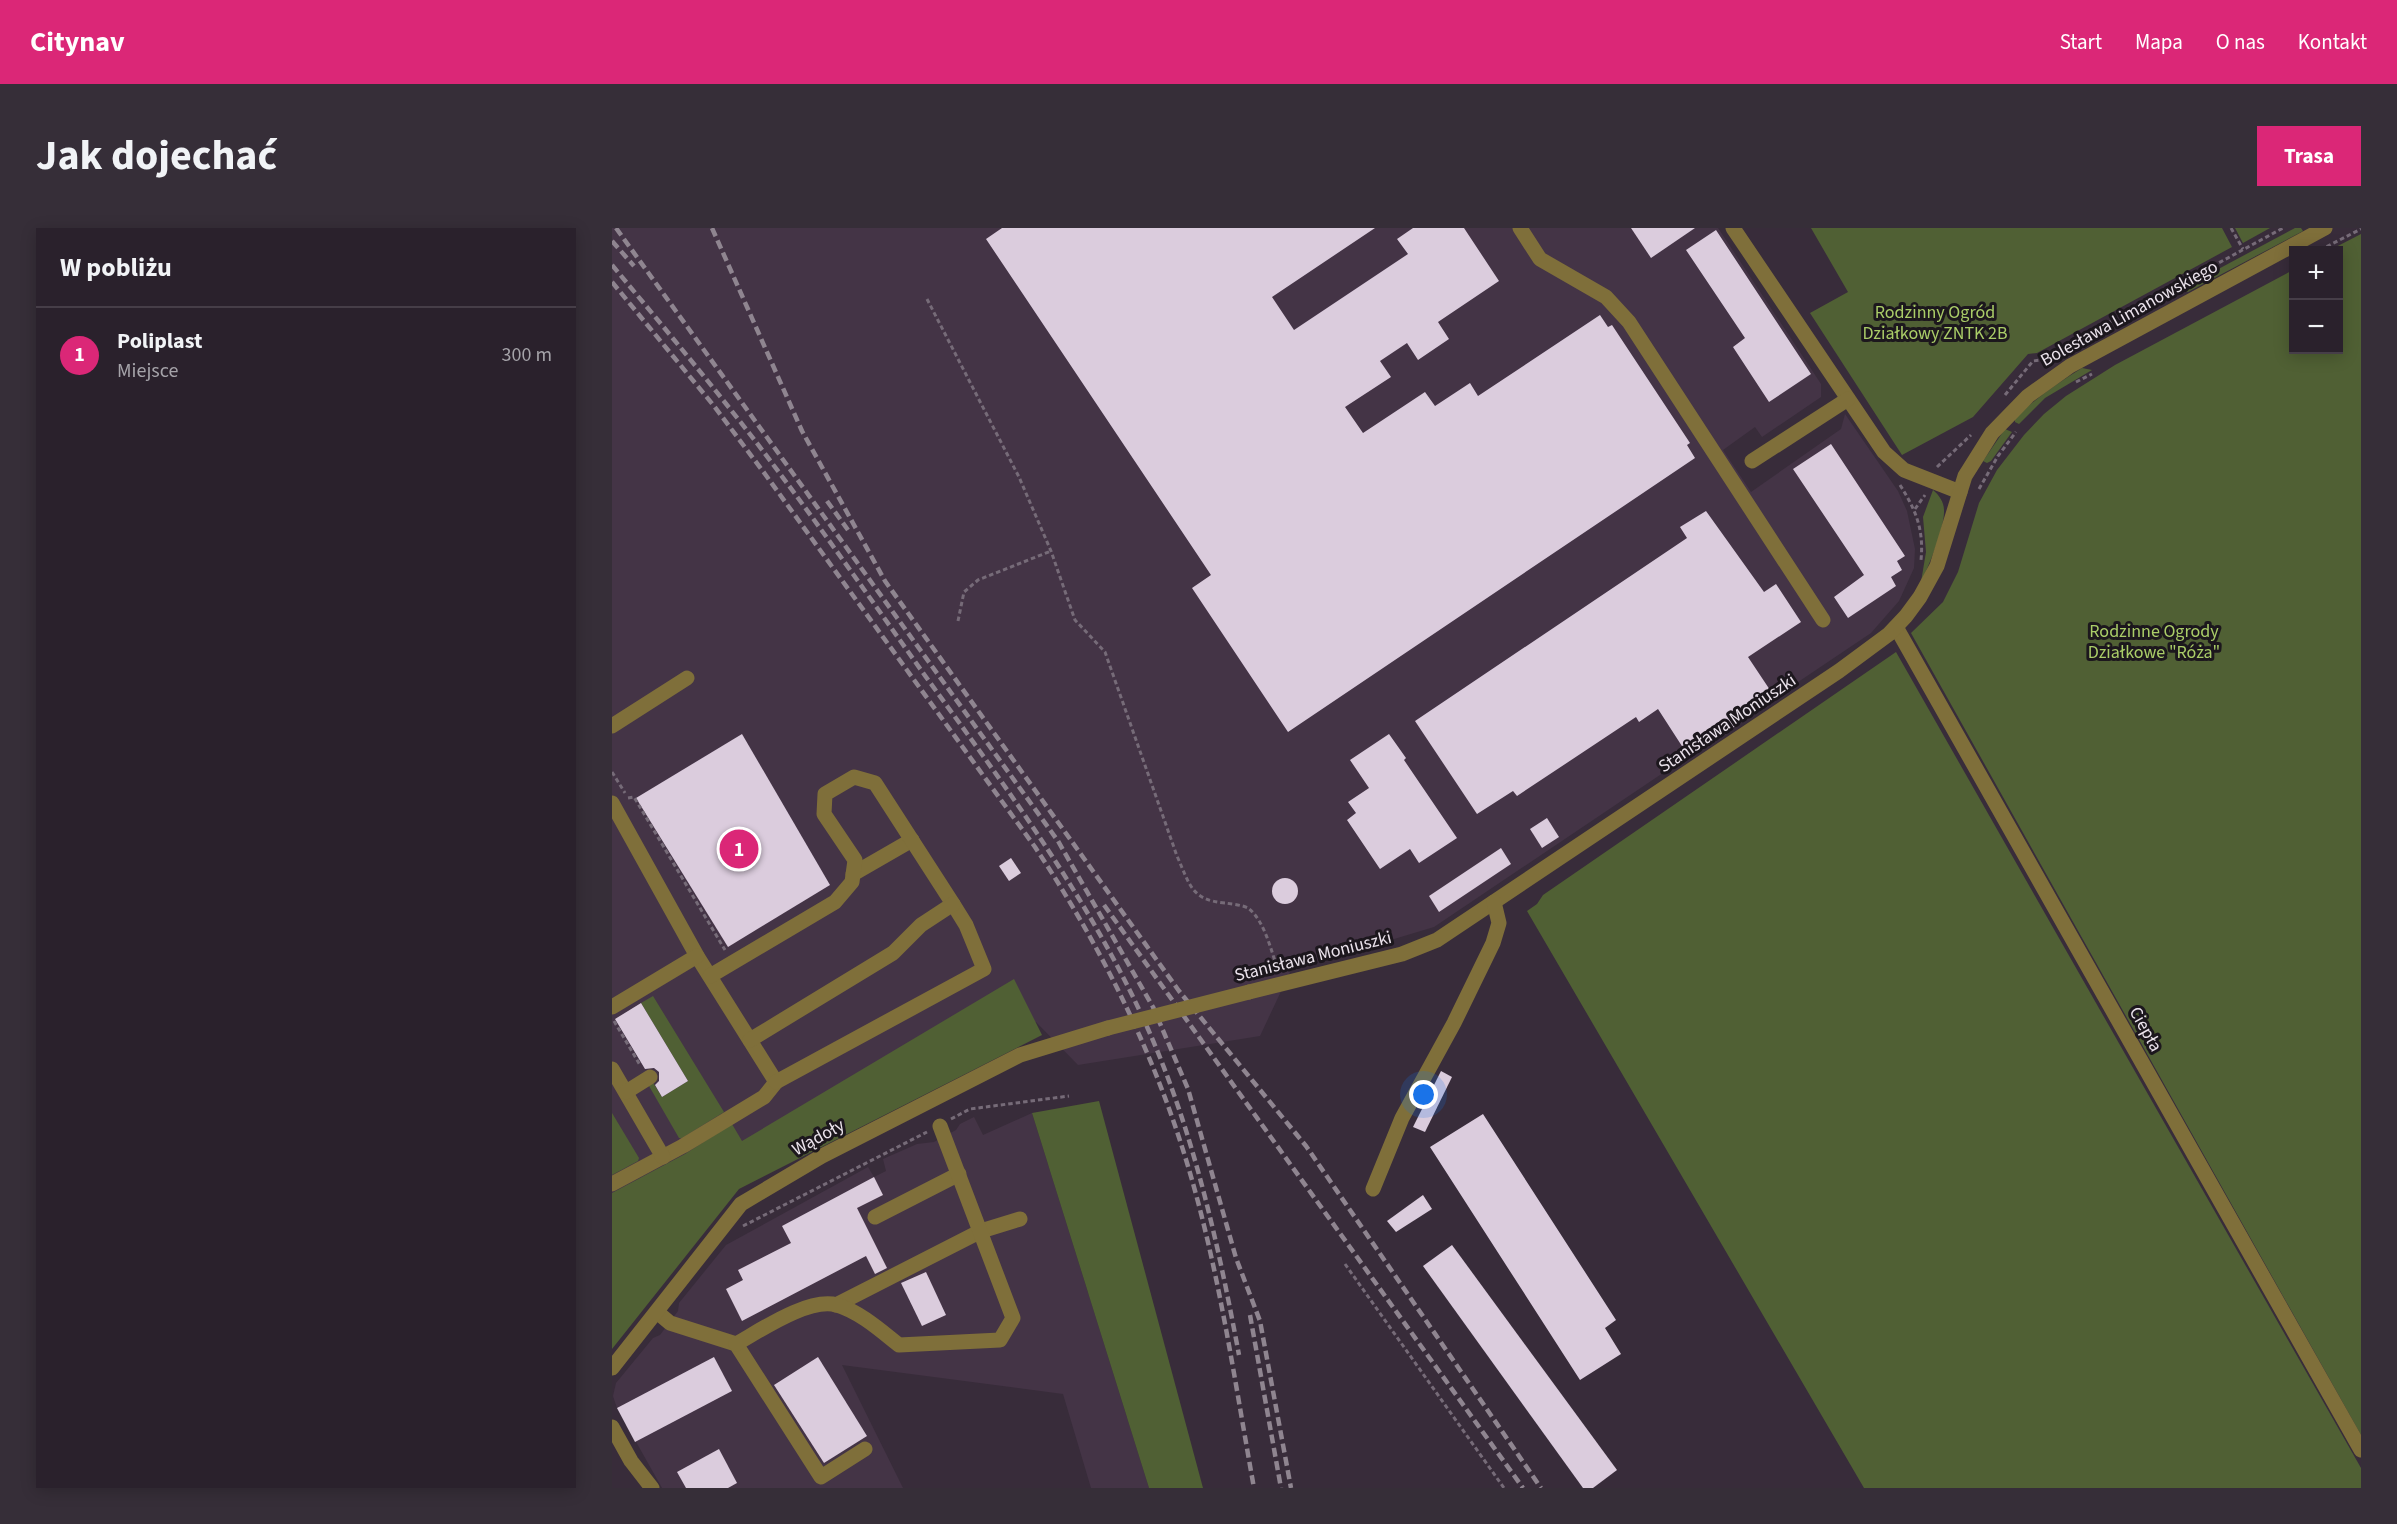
<!DOCTYPE html>
<html lang="pl">
<head>
<meta charset="utf-8">
<style>
	:root { --surface:#2a212c; --page:#362e38; --text:#f1f3f6; --muted:#a5a3a9; --line:#463e48; --accent:#db2777 }
	body { margin:0; font-family:"Source Sans 3",sans-serif; background:var(--page); color:var(--text) }
	.controls { position:absolute; right:18px; top:18px; display:grid; overflow:hidden; border-radius:0px; box-shadow:0 3px 15px #0003 }
	.controls button { width:54px; height:54px; display:grid; place-items:center; padding:0; border:0; border-bottom:2px solid var(--line); background:var(--surface); color:var(--text); font:30px sans-serif }
	.you { position:absolute; left:812px; top:867px; width:21px; height:21px; margin:-15px; border:4px solid #fff; border-radius:50%; background:#1a73e8; box-shadow:0 0 0 9px #1a73e833 }
	.badge { display:grid; place-items:center; width:39px; height:39px; border-radius:50%; background:var(--accent); color:#fff; font-size:20px; font-weight:700 }
	.pin { position:absolute; translate:-50% -50%; border:3px solid #fff; box-shadow:0 2px 6px #0006 }
	.list { margin:0; padding:0; list-style:none }
	h2 { display:flex; justify-content:space-between; align-items:center; height:78px; margin:0; padding:0 24px; font-size:26px }
	h2 small { font-size:20px; font-weight:400; color:var(--muted) }
	.list li { display:grid; grid-template-columns:39px 1fr auto; gap:18px; align-items:center; box-sizing:border-box; height:96px; padding:0 24px; border-top:2px solid var(--line) }
	.list b { display:block; font-size:22px; white-space:nowrap }
	.list p { margin:0; font-size:20px; white-space:nowrap; color:var(--muted) }
	.list em { font-size:20px; font-style:normal; color:var(--muted) }
	.map { position:relative; flex:none; width:1749px; height:1260px; overflow:hidden; border-radius:0px }
	header { display:flex; align-items:center; gap:36px; box-sizing:border-box; height:84px; padding:0 30px; background:var(--accent); color:#fff }
	header strong { font-size:28px }
	nav { display:flex; gap:33px; margin-inline-start:auto; font-size:21px }
	.intro { display:flex; align-items:center; justify-content:space-between; box-sizing:border-box; height:144px; padding:0 36px }
	h1 { margin:0; font-size:42px }
	.button { padding:15px 27px; border-radius:0px; background:var(--accent); color:#fff; font-size:21px; font-weight:700 }
	main { display:flex; gap:36px; padding:0 36px }
	aside { flex:1; background:var(--surface); border-radius:0px; box-shadow:0 3px 15px #0003 }
	.map>svg:first-child { display:block }
</style>
</head>
<body>
<header>
<strong>Citynav</strong>
<nav><a>Start</a><a>Mapa</a><a>O nas</a><a>Kontakt</a></nav>
</header>
<div class="intro"><h1>Jak dojechać</h1><a class="button">Trasa</a></div>
<main>
<aside>
<h2>W pobliżu<small></small></h2>
<ul class="list">
<li><span class="badge">1</span><div><b>Poliplast</b><p>Miejsce</p></div><em>300 m</em></li>
</ul>
</aside>
<div class="map">
<svg width="1749" height="1260" viewBox="0 0 1749 1260">
	<rect width="100%" height="100%" fill="#382c3a"/>
	<g fill="#443446">
		<polygon points="0,0 1106,0 1209,156 1209,169 1150,209 1143,199 1111,222 1139,264 1229,201 1233,186 1286,263 1295,283 1303,321 1302,340 1287,373 1259,405 822,699 679,742 648,808 466,837 424,794 0,980"/>
		<polygon points="420,885 537,1260 479,1260 451,1166 230,1137 291,1260 50,1260 5,1180 1,1168 4,1155 41,1110 48,1107 66,1083 67,1075 114,1017 256,939 262,949 274,943 271,931 305,916 322,914 344,902 348,896 362,889 371,907"/>
	</g>
	<g fill="#506034">
		<polygon points="1199,0 1610,0 1620,19 1425,125 1416,126 1361,189 1290,227 1198,85 1236,64"/>
		<polygon points="1623,0 1658,0 1631,15"/>
		<polygon points="1683,0 1689,0 1691,3 1576,64 1569,61"/>
		<polygon points="1749,6 1749,1207 1299,405 1331,374 1346,344 1367,275 1385,242 1412,207 1432,186 1454,168 1503,137 1681,42 1682,122 1726,122 1726,22 1718,22"/>
		<path d="M1470,140L1480,142L1433,170L1407,196L1403,194V190C1424,170 1446,155 1470,140Z"/>
		<polygon points="1393,201 1400,204 1379,233 1375,235 1371,233"/>
		<path d="M1321,262C1327,267 1332,274 1332,282C1333,299 1317,338 1309,354L1314,324L1311,289Z"/>
		<polygon points="1284,424 1749,1240 1749,1260 1252,1260 915,683 925,676 931,667"/>
		<polygon points="402,751 430,807 127,961 0,1121 0,965 73,926 120,896 130,913"/>
		<polygon points="41,768 112,884 70,910 67,910 37,858 40,853 50,869 76,853 29,775"/>
		<polygon points="487,873 591,1260 537,1260 420,885"/>
		<polygon points="0,885 27,930 26,933 0,947"/>
	</g>
	<g fill="#dbccdd">
		<polygon points="390,0 763,0 660,69 682,102 796,26 785,11 801,0 852,0 887,53 826,94 837,111 806,132 795,115 768,133 779,149 733,179 751,205 813,164 823,178 858,155 866,168 988,87 996,99 1000,97 1078,215 1075,217 1083,230 676,504 580,360 599,347 374,11"/>
		<polygon points="1019,0 1083,0 1039,30"/>
		<polygon points="1104,2 1199,146 1157,174 1121,119 1133,110 1074,22"/>
		<polygon points="1219,216 1293,328 1285,333 1290,342 1279,349 1284,358 1236,390 1222,369 1252,347 1181,241"/>
		<polygon points="1094,283 1152,364 1164,356 1189,394 1136,429 1164,471 1077,529 1046,481 1027,494 1024,489 905,568 901,563 865,586 803,493 1075,310 1068,299"/>
		<polygon points="130,506 218,657 116,719 24,570"/>
		<polygon points="777,506 794,530 792,532 845,610 807,635 798,621 768,641 735,592 744,585 736,574 757,560 738,532"/>
		<polygon points="935,590 947,609 930,620 918,601"/>
		<polygon points="889,620 899,636 827,684 817,668"/>
		<polygon points="399,630 409,645 397,653 387,638"/>
		<circle cx="673" cy="663" r="13"/>
		<polygon points="29,775 76,853 50,869 43,857 47,853 47,844 42,840 33,841 3,791"/>
		<polygon points="829,843 840,849 813,904 801,899"/>
		<polygon points="871,886 1004,1092 993,1100 1009,1126 968,1152 818,919"/>
		<polygon points="262,949 271,967 245,980 275,1040 263,1046 254,1028 130,1093 114,1061 131,1052 126,1042 179,1015 170,998"/>
		<polygon points="811,967 820,981 784,1004 775,993"/>
		<polygon points="840,1017 1005,1242 981,1260 971,1260 811,1038"/>
		<polygon points="314,1044 334,1087 310,1098 289,1055"/>
		<polygon points="102,1129 120,1163 23,1214 5,1180"/>
		<polygon points="206,1129 255,1208 212,1235 162,1157"/>
		<polygon points="107,1221 125,1255 116,1260 74,1260 65,1244"/>
	</g>
	<g fill="none" stroke-linecap="round" stroke-linejoin="round">
		<g stroke="#766b78" stroke-width="3" stroke-dasharray="4.5 3" stroke-linecap="butt">
			<polyline points="1619,0 1631,21"/>
			<polyline points="1708,22 1749,1"/>
			<path d="M315,71L407,249L439,323L463,392L493,424L565,628C578,657 579,672 613,675C620,676 630,677 636,680C653,693 659,723 666,742"/>
			<polyline points="1464,154 1480,146"/>
			<polyline points="1393,167 1421,133 1428,132 1671,0"/>
			<polyline points="1325,239 1359,207"/>
			<path d="M1288,257C1304,282 1312,302 1309,332"/>
			<polyline points="1367,261 1386,228 1404,204"/>
			<polyline points="1303,281 1313,267"/>
			<polyline points="346,393 352,364 366,352 439,323"/>
			<polyline points="0,544 13,565"/>
			<polyline points="16,570 22,569 113,722"/>
			<polyline points="2,793 28,837"/>
			<polyline points="339,891 358,881 457,868"/>
			<polyline points="131,998 315,904"/>
			<polyline points="733,1036 892,1260"/>
		</g>
		<g stroke="#7f6f3a" stroke-width="15">
			<polyline points="908,0 928,31 994,69 1017,94 1211,392"/>
			<polyline points="1121,0 1272,224 1292,242 1348,264"/>
			<polyline points="1140,233 1236,171"/>
			<polyline points="1284,399 1749,1222"/>
			<polyline points="0,498 75,450"/>
			<polyline points="0,575 85,728 164,854 152,869 71,918 0,956"/>
			<polyline points="241,646 300,612"/>
			<polyline points="98,748 223,674 240,654 243,632 212,586 213,566 242,549 263,555 341,676 354,697 372,741 164,854"/>
			<polyline points="637,764 790,726 825,712 1227,443 1277,406 1294,388 1308,369 1325,338 1353,248 1380,205 1416,168 1458,138 1713,0"/>
			<polyline points="0,779 85,728"/>
			<polyline points="138,812 281,725 309,697 341,676"/>
			<polyline points="0,841 51,929"/>
			<polyline points="14,864 38,849"/>
			<polyline points="761,961 790,890 842,795 881,715 887,695 882,674"/>
			<polyline points="263,989 347,946"/>
			<polyline points="224,1077 369,1003 408,991"/>
			<polyline points="45,1084 58,1095 124,1116 209,1249 253,1221"/>
			<path d="M124,1116C149,1102 197,1069 225,1077C248,1084 268,1102 287,1117L388,1112L401,1090L328,898"/>
			<polyline points="0,1140 129,976 210,928 408,827 496,800"/>
			<polyline points="0,1199 19,1233 40,1260"/>
		</g>
		<g stroke="#8f8590" stroke-width="4.5" stroke-dasharray="9 4.5" stroke-linecap="butt">
			<polyline points="4,0 446,613 541,779 576,861 624,1030 648,1093 679,1260"/>
			<polyline points="100,0 190,203 273,353 567,763 694,918 929,1260"/>
			<polyline points="0,13 22,38"/>
			<path d="M0,37C45,91 90,145 134,201C196,281 255,366 314,449C396,562 479,673 536,801C582,905 606,1015 627,1127"/>
			<path d="M0,54L102,178L153,246L423,619C490,720 544,828 578,945C608,1048 623,1155 642,1260"/>
			<polyline points="215,273 236,302"/>
			<polyline points="492,677 911,1260"/>
			<polyline points="638,1087 669,1260"/>
		</g>
		<polyline stroke="#7f6f3a" stroke-width="15" points="496,800 637,764"/>
	</g>
	<g text-anchor="middle" stroke-width="6" stroke-linejoin="round" paint-order="stroke">
		<g font-size="18" fill="#aacd68" stroke="#1c171d">
			<text x="1323" y="90">Rodzinny Ogród<tspan x="1323" dy="21">Działkowy ZNTK 2B</tspan></text>
			<text x="1542" y="409">Rodzinne Ogrody<tspan x="1542" dy="21">Działkowe "Róża"</tspan></text>
		</g>
		<g font-size="18" fill="#ebe3ec" stroke="#1c171d">
			<text transform="translate(1517 85) rotate(-29)" y="6">Bolesława Limanowskiego</text>
			<text transform="translate(1115 495) rotate(-34)" y="6">Stanisława Moniuszki</text>
			<text transform="translate(701 728) rotate(-14)" y="6">Stanisława Moniuszki</text>
			<text transform="translate(1534 801) rotate(61)" y="6">Ciepła</text>
			<text transform="translate(206 909) rotate(-29)" y="6">Wądoły</text>
		</g>
	</g>
</svg>
<div class="controls">
<button>+</button>
<button>−</button>
</div>
<div class="you"></div>
<div class="pin badge" style="left:127px;top:621px">1</div>
</div>
</main>
</body>
</html>
